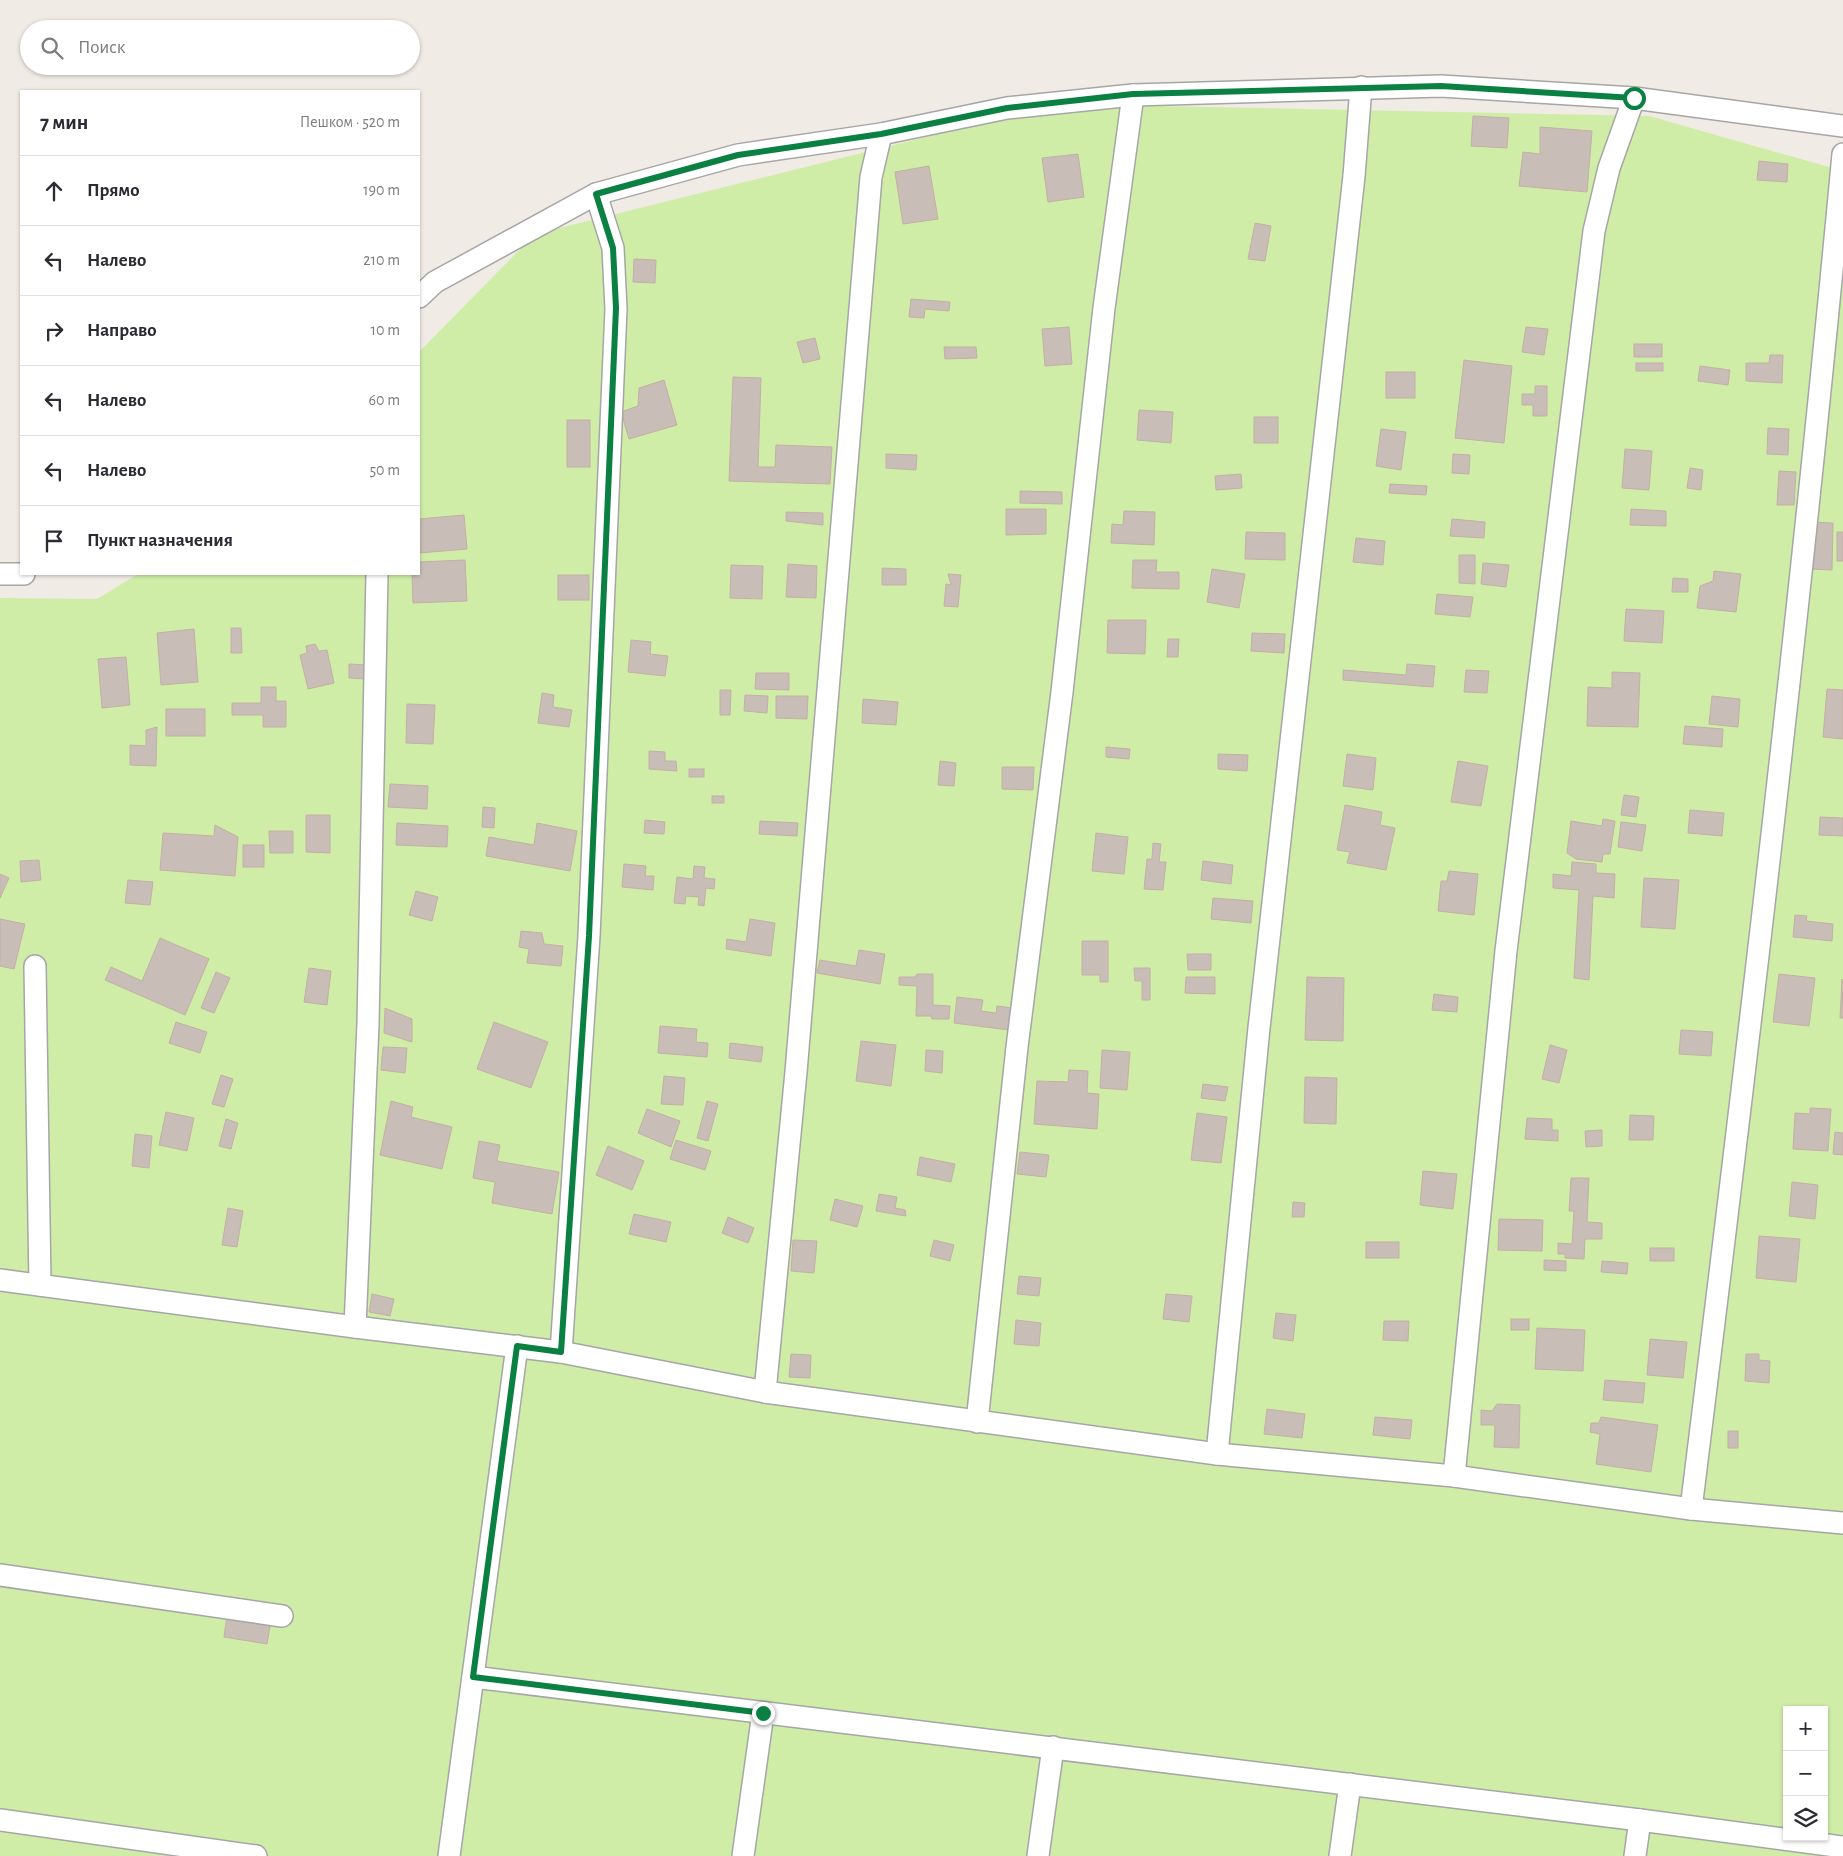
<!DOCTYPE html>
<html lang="ru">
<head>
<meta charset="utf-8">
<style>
	:root { --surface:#fff; --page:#f2f2f3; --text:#2b2b33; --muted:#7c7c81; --line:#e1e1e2 }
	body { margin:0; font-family:"Alegreya Sans",sans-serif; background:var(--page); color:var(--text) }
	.controls { position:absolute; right:15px; bottom:15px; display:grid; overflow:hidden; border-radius:0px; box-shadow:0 1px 4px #0004 }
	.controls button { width:45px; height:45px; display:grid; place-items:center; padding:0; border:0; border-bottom:1px solid var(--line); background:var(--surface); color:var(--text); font:25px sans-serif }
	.stop { position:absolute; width:15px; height:15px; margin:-11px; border:4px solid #0b8043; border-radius:50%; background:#fff }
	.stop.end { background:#0b8043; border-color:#fff; box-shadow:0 1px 5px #0008 }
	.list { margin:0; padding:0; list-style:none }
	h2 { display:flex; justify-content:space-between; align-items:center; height:65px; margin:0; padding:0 20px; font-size:21px }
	h2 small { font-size:16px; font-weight:400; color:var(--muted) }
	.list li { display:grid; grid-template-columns:32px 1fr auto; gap:15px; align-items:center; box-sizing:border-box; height:70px; padding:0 20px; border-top:1px solid var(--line) }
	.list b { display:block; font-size:19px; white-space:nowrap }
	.list em { font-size:16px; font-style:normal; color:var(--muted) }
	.icon { flex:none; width:28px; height:28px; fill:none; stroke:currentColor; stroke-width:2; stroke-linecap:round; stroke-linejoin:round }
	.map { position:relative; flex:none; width:1843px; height:1856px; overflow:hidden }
	.search { position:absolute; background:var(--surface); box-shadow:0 1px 4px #0004; left:20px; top:20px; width:400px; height:55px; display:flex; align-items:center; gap:12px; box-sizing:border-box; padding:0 18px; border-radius:28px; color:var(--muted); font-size:19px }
	.panel { position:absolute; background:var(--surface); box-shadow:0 1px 4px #0004; left:20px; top:90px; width:400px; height:485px; border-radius:0px }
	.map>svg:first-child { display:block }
</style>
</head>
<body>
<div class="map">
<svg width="1843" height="1856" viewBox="0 0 1843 1856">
	<rect width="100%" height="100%" fill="#f0ebe4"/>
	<path fill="#cfeda7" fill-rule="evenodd" d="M1059,104L1649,116L1843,171V1856H0V598L97,599L138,574H419V352L535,234ZM1787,1710H1824V1837H1787Z"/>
	<g fill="#c8bdb7" stroke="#c3b0a5">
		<polygon points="1473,116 1509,118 1507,148 1471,146"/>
		<polygon points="1540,127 1592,131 1587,192 1519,186 1523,152 1540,154"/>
		<polygon points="1078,154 1084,197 1048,202 1042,158"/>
		<polygon points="1759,161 1788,164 1787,182 1757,180"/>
		<polygon points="929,166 938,219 903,224 895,172"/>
		<polygon points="1255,223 1271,226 1265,261 1248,259"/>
		<polygon points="634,259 656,260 655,283 633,282"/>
		<polygon points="911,299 950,302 949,311 925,309 924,318 909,317"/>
		<polygon points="1069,327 1072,364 1045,366 1042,329"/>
		<polygon points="1526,327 1548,329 1544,355 1522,352"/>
		<polygon points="815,338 820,359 803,363 797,342"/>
		<rect x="1634" y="344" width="28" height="13"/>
		<polygon points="944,347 976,347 977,358 945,359"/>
		<polygon points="1770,355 1783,355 1782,383 1746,381 1746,363 1769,363"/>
		<polygon points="1464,360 1512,366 1504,443 1455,438"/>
		<rect x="1636" y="363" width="27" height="8"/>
		<polygon points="1700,366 1730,370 1728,385 1698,381"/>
		<rect x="1386" y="372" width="29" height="26"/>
		<polygon points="733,377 761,378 758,467 775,467 776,445 832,447 830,484 729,481"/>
		<polygon points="664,380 677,425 629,439 621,412 638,406 639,388"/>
		<polygon points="1535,386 1547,386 1547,416 1533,416 1533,405 1522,405 1522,394 1535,394"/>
		<polygon points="1139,410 1173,412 1171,443 1137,440"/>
		<rect x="1254" y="417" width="24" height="26"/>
		<rect x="567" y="420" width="23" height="47"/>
		<polygon points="1768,428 1789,429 1788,455 1767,454"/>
		<polygon points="1381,429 1406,432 1401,470 1376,466"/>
		<polygon points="1625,449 1652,451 1649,490 1622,488"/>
		<polygon points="886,454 917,455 916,470 886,468"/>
		<polygon points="1453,454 1470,455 1469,474 1452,473"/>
		<polygon points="1690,468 1703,470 1701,490 1687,488"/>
		<polygon points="1779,471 1796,472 1794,505 1777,505"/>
		<polygon points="1241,474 1242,488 1216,490 1215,476"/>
		<polygon points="1390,484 1427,486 1426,495 1389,493"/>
		<polygon points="1020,491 1062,492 1062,504 1020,503"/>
		<polygon points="1006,509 1046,509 1046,534 1006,535"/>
		<polygon points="1631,509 1666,511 1666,526 1630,525"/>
		<polygon points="1124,511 1155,512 1154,545 1111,543 1112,524 1123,525"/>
		<polygon points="786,512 823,513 823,525 786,521"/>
		<polygon points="464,515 467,549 419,553 419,519"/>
		<polygon points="1452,519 1485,522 1484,538 1450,536"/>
		<polygon points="1812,522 1833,523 1832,570 1811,569"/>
		<polygon points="1246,532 1285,533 1285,560 1245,559"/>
		<rect x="1837" y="532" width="6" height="29"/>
		<polygon points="1356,538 1385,541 1383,565 1353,562"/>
		<polygon points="1459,555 1475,555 1475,584 1459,583"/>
		<polygon points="465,560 467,601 413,603 412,574 419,574 419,562"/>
		<polygon points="1133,560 1157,560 1156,572 1179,572 1179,589 1132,588"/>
		<polygon points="1483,563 1509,565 1506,587 1481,584"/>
		<polygon points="788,564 817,566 816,598 786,597"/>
		<polygon points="731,565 763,566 762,599 730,598"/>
		<polygon points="882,568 906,569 906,585 882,585"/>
		<polygon points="1212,569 1245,574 1239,608 1207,602"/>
		<polygon points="1714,571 1741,574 1736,612 1697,608 1700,586 1713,581"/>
		<polygon points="948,574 961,575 958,607 944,606 946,584 951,585"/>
		<rect x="558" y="575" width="31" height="25"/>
		<polygon points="1673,578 1688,579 1688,592 1672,592"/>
		<polygon points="1437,594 1473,597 1470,617 1435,614"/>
		<polygon points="1626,609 1664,611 1662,643 1624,641"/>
		<polygon points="1108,620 1146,620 1145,654 1107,653"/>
		<polygon points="231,628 241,628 242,653 231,653"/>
		<polygon points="194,629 198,682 161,685 157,633"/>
		<polygon points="1252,633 1285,634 1284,653 1251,651"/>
		<polygon points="1168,639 1179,639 1178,657 1167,657"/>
		<polygon points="631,640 651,642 650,654 668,656 665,676 628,672"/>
		<polygon points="315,644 319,651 327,650 334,683 308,689 300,655 307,653 306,646"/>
		<polygon points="126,657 130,705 102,708 98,659"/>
		<polygon points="349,664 368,665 367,679 349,678"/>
		<polygon points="1407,664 1435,666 1433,687 1343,680 1343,670 1406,675"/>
		<polygon points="1466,670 1489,671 1487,693 1464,692"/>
		<polygon points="1612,672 1640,673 1638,727 1587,726 1588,687 1612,688"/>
		<polygon points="756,673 789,673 789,690 755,689"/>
		<polygon points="261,687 276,687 276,701 286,701 286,727 263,727 263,715 232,715 232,703 261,703"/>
		<polygon points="1827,689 1843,690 1843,739 1823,737"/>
		<polygon points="720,690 731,690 730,715 720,715"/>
		<polygon points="542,693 554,695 553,707 572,710 569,727 538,723"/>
		<polygon points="745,695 768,696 767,713 744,711"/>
		<polygon points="776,696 808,696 807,719 776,718"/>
		<polygon points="1712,696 1740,699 1738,727 1709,724"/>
		<polygon points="863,699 898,702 896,725 862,723"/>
		<polygon points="407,704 435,705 433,744 406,743"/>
		<rect x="166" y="709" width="39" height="27"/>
		<polygon points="1685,726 1723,729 1722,747 1683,744"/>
		<polygon points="157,727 156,766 130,765 130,745 146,746 146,730"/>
		<polygon points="1106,747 1130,749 1129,759 1106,757"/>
		<polygon points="649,751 665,752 665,761 676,761 677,771 649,769"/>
		<polygon points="1218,754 1248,755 1247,771 1218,769"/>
		<polygon points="1347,754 1376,758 1373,790 1343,786"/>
		<polygon points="940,761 956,763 954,786 938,785"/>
		<polygon points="1458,761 1488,766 1481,806 1451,802"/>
		<polygon points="1002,767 1034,767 1033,790 1002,789"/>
		<rect x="689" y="769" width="15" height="8"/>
		<polygon points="390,784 428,786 427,809 388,807"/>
		<polygon points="1624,795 1639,797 1636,817 1621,815"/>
		<rect x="712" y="796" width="12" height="7"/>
		<polygon points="1345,805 1382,812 1380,825 1395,828 1386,870 1347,863 1350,852 1337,850"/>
		<polygon points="483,807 495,808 494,828 482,827"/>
		<polygon points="1690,810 1724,813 1722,836 1688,833"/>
		<polygon points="306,815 330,815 330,853 306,852"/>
		<polygon points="1820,817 1843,818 1843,836 1819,835"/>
		<polygon points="1603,819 1615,821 1610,854 1603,854 1602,862 1576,859 1567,853 1571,821 1602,826"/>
		<polygon points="645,820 665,822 664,834 644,833"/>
		<polygon points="760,821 798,823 797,836 759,834"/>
		<polygon points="1621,822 1646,825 1642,851 1618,847"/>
		<polygon points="397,823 448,826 447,847 396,845"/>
		<polygon points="537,823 577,831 570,871 486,856 489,837 534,845"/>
		<polygon points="215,825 238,837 235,876 160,870 163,833 214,836"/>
		<polygon points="269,831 293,831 293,853 270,853"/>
		<polygon points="1096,833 1128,837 1124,874 1092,871"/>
		<polygon points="1153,843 1161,844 1159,862 1166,862 1163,890 1144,889 1147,859 1152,859"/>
		<rect x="243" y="845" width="21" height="22"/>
		<polygon points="39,860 41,880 21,882 20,861"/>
		<polygon points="1203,861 1233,865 1231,884 1201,880"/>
		<polygon points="1572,862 1596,864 1596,873 1615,874 1614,898 1593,896 1589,980 1574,978 1579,890 1553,888 1553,874 1571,876"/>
		<polygon points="624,864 646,866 645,876 654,876 653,890 622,887"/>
		<polygon points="694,866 705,867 704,878 715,879 714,889 706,888 704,906 698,905 699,897 686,896 685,904 674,903 677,877 693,879"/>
		<polygon points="1449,871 1478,874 1474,915 1438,911 1441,881 1447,881"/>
		<polygon points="0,874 9,878 0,898"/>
		<polygon points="1644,878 1679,880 1675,929 1641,927"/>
		<polygon points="128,880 153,882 150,905 125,903"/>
		<polygon points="416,891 438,897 432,921 409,915"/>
		<polygon points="1213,898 1253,901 1251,923 1211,919"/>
		<polygon points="1795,915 1807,916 1806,921 1833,924 1832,941 1793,937"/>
		<polygon points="0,919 25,924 14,969 0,966"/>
		<polygon points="750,919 775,923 771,956 726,949 727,939 746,942"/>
		<polygon points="521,931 542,933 544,944 563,946 561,966 527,963 529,949 519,947"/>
		<polygon points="160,938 209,959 185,1015 105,980 111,967 142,981"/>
		<polygon points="1082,941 1108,941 1108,982 1100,982 1100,975 1082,975"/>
		<polygon points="859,950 885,954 880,984 817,973 820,960 856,966"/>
		<polygon points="1187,954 1211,954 1211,970 1188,970"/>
		<polygon points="309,968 331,971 327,1005 304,1002"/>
		<polygon points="1134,968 1150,968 1150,1000 1142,1000 1142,981 1135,981"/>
		<polygon points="216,972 230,978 214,1013 201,1008"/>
		<polygon points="917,974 933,974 933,1005 950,1006 949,1019 932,1019 931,1016 916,1016 917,986 899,985 899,977 915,977"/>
		<polygon points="1779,974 1815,978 1809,1026 1773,1022"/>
		<polygon points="1186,977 1215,977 1215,994 1185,993"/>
		<polygon points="1307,977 1344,978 1343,1041 1305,1040"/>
		<polygon points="1842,979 1843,1018 1840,1018"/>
		<polygon points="1434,994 1458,997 1457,1012 1432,1010"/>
		<polygon points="957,997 983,1000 981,1011 996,1013 997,1006 1012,1008 1009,1030 954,1023"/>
		<polygon points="385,1008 412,1019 412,1042 384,1033"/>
		<polygon points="176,1022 207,1032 200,1053 169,1043"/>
		<polygon points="494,1022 548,1042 531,1088 477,1069"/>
		<polygon points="660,1026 697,1029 696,1042 708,1043 707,1057 658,1053"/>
		<polygon points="1681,1030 1713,1032 1711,1056 1679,1054"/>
		<polygon points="861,1041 896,1045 891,1086 856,1081"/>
		<polygon points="730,1043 763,1047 761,1062 729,1058"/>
		<polygon points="1550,1045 1567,1050 1559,1083 1542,1079"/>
		<polygon points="383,1047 407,1048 405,1073 381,1070"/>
		<polygon points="926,1050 943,1051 942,1073 925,1071"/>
		<polygon points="1102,1050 1130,1052 1127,1090 1100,1088"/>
		<polygon points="1069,1070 1088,1071 1087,1093 1099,1094 1097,1129 1034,1124 1037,1081 1068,1082"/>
		<polygon points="221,1075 233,1079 224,1107 212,1104"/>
		<polygon points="664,1076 685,1078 683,1105 661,1104"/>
		<polygon points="1305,1077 1337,1078 1336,1124 1304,1123"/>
		<polygon points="1203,1084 1228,1087 1225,1101 1201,1098"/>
		<polygon points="391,1101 413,1107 411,1117 452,1127 442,1169 380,1155"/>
		<polygon points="707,1101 718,1104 708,1141 697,1138"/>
		<polygon points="1810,1108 1831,1109 1828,1151 1793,1149 1795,1113 1810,1114"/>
		<polygon points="647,1109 680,1121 671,1147 638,1133"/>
		<polygon points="166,1112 194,1118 187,1151 159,1145"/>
		<polygon points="1197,1113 1227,1117 1221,1163 1191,1160"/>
		<polygon points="1630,1115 1654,1116 1653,1140 1629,1140"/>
		<polygon points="1527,1118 1552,1119 1552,1130 1558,1130 1558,1141 1525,1139"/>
		<polygon points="226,1119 238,1123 231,1149 219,1146"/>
		<polygon points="1602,1130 1602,1146 1586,1147 1585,1131"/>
		<polygon points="1835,1132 1843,1133 1843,1155 1833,1154"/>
		<polygon points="135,1134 152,1136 149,1168 132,1166"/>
		<polygon points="676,1140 711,1151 705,1170 670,1159"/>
		<polygon points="479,1141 500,1145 497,1161 559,1172 552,1214 492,1203 495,1182 473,1178"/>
		<polygon points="608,1146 644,1161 632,1190 596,1175"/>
		<polygon points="1020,1152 1049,1155 1046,1177 1017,1174"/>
		<polygon points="920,1157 955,1164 951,1182 917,1175"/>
		<polygon points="1423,1171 1457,1174 1453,1209 1420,1205"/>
		<polygon points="1571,1178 1589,1178 1587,1222 1602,1223 1602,1239 1585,1239 1584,1259 1565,1258 1565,1254 1558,1254 1558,1243 1572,1244 1574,1211 1569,1211"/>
		<polygon points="1792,1182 1818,1185 1815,1219 1789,1216"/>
		<polygon points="879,1194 897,1197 895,1208 905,1210 906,1216 876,1211"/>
		<polygon points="835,1199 863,1206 857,1227 830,1220"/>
		<polygon points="1293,1202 1305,1203 1304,1217 1292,1217"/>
		<polygon points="228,1208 243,1211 237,1247 222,1245"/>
		<polygon points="634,1214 671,1222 666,1242 629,1234"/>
		<polygon points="728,1217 754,1228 748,1243 722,1233"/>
		<polygon points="1499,1219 1543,1220 1542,1251 1498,1250"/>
		<polygon points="1759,1236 1800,1239 1796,1282 1756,1278"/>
		<polygon points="793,1240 817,1241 814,1273 791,1271"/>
		<polygon points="934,1240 954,1245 950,1261 930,1256"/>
		<rect x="1366" y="1242" width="33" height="16"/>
		<rect x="1650" y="1248" width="24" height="13"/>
		<polygon points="1544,1260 1566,1261 1566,1271 1544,1270"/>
		<polygon points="1602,1261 1628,1263 1627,1274 1601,1272"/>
		<polygon points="1019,1276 1041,1278 1039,1296 1017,1294"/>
		<polygon points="372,1294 394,1299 390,1316 369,1312"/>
		<polygon points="1166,1294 1192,1296 1189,1322 1163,1319"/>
		<polygon points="1276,1313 1296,1315 1293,1341 1273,1338"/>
		<rect x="1511" y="1319" width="18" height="11"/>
		<polygon points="1016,1320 1041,1323 1039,1346 1014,1344"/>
		<polygon points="1384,1321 1409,1321 1408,1341 1383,1340"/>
		<polygon points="1537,1328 1585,1330 1583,1371 1535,1369"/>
		<polygon points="1650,1339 1687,1342 1683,1378 1647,1375"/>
		<polygon points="791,1354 811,1355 810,1378 789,1377"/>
		<polygon points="1746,1354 1759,1354 1759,1360 1770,1361 1769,1383 1745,1381"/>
		<polygon points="1605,1380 1645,1383 1643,1403 1603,1400"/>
		<polygon points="1497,1404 1520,1405 1519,1448 1494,1447 1495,1425 1481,1425 1481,1410 1492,1411"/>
		<polygon points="1267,1409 1305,1414 1302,1438 1264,1434"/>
		<polygon points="1375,1417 1412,1420 1410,1439 1373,1435"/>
		<polygon points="1601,1417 1658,1425 1651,1472 1596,1464 1600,1434 1590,1432 1591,1423 1599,1423"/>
		<rect x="1728" y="1431" width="10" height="17"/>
		<polygon points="228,1608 272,1615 267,1644 224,1637"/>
	</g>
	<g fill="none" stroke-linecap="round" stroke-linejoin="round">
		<defs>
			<g id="lane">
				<polyline points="419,297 435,282 596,194 738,155 881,134 1007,108 1133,95 1441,86 1634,98 1843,126"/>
				<polyline points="0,574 24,574"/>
				<polyline points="35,966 40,1285"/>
				<polyline points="0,1280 355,1327 561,1352 765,1392 1217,1454 1454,1476 1691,1509 1843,1523"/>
				<polyline points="355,1327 368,1024 377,574"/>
				<polyline points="561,1352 589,936 616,309 613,248 596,194"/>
				<polyline points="765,1392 796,1072 871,177 881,134"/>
				<polyline points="977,1422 1017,1047 1062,692 1104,308 1133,95"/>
				<polyline points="1217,1454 1259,1028 1354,176 1361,87"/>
				<polyline points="1454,1476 1506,951 1594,231 1609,168 1634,98"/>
				<path d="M1691,1509C1747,1058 1801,607 1843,154"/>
				<polyline points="0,1575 282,1616"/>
				<polyline points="473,1677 1640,1820 1843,1847"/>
				<polyline points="0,1820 256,1856"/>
				<polyline points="449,1856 517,1346"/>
				<polyline points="743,1856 763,1713"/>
				<polyline points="1038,1856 1053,1747"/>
				<polyline points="1340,1856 1350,1784"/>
				<polyline points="1635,1856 1640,1820"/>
			</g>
		</defs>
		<use href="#lane" stroke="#a6a6a6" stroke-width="24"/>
		<use href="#lane" stroke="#fff" stroke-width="21"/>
	</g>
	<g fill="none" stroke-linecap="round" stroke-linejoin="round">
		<polyline stroke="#0b8043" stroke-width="6" points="763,1713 473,1677 517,1346 561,1352 589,936 616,308 613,248 596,194 738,155 881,134 1007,108 1133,94 1441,86 1634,98"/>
	</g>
</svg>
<div class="controls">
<button>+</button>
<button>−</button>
<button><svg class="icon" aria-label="layers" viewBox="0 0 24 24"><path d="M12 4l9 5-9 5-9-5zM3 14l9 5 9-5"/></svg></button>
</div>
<div class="stop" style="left:1634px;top:98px"></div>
<div class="stop end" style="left:763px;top:1713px"></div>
<div class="search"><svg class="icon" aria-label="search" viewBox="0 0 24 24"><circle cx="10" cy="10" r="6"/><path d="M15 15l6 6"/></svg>Поиск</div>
<section class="panel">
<h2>7 мин<small>Пешком · 520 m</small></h2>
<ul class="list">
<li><svg class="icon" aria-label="ahead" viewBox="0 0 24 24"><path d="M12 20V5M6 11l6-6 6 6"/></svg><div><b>Прямо</b></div><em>190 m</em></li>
<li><svg class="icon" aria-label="left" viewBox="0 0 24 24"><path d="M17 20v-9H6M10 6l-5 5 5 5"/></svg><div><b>Налево</b></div><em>210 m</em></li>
<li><svg class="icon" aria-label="right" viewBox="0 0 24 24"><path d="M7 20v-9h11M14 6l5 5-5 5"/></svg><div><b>Направо</b></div><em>10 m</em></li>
<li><svg class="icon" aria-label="left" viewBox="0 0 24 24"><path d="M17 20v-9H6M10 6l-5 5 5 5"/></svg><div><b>Налево</b></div><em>60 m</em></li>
<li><svg class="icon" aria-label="left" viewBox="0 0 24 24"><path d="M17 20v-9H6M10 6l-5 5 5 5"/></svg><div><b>Налево</b></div><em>50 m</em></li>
<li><svg class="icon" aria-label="arrive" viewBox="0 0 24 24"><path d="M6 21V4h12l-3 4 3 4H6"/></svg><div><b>Пункт назначения</b></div></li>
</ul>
</section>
</div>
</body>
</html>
